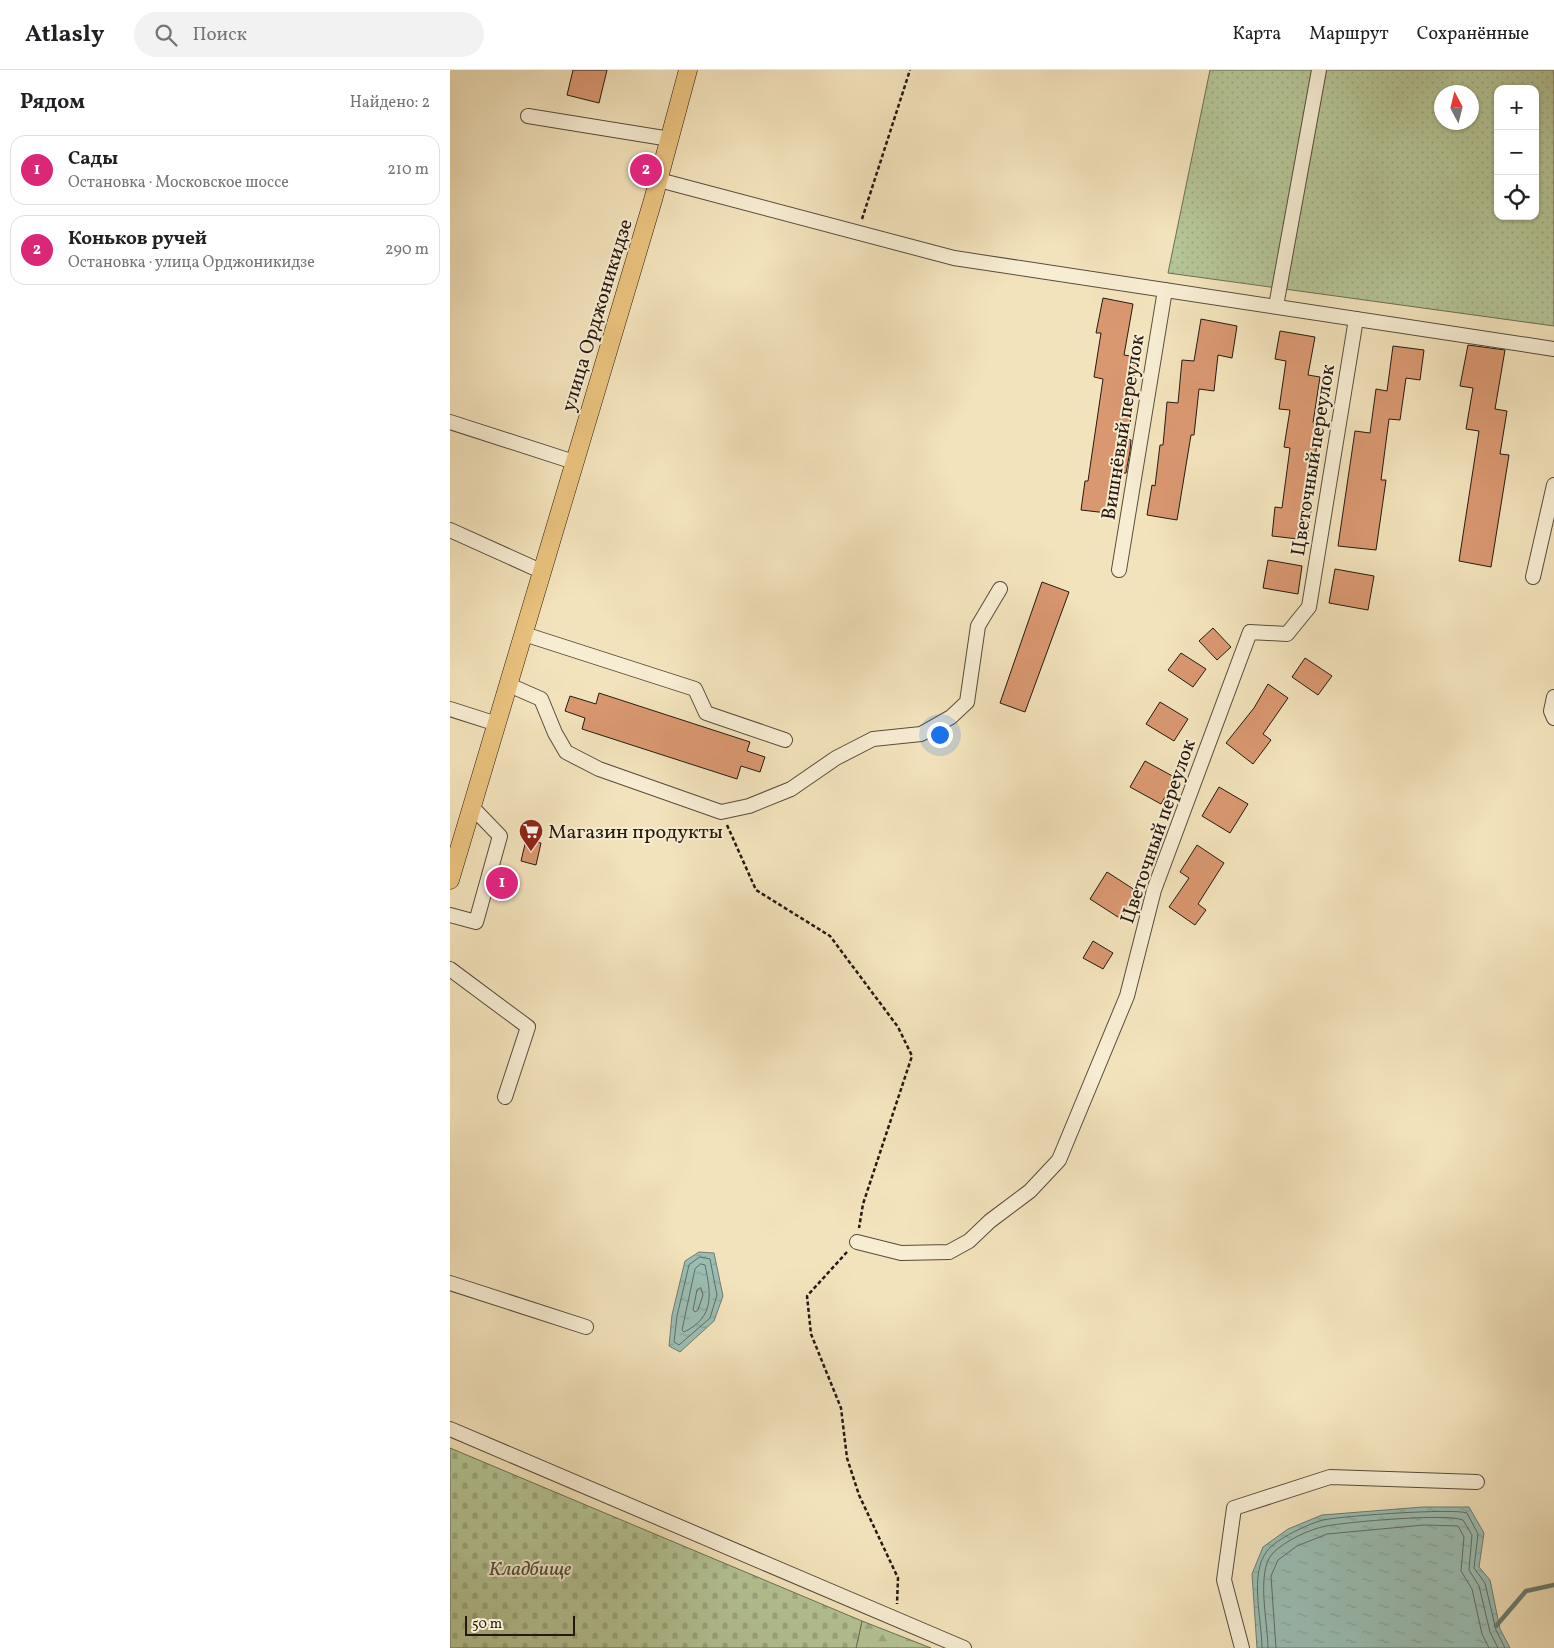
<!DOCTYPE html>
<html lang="ru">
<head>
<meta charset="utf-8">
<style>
	:root { --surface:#fff; --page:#f2f2f2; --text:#202124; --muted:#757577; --line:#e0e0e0; --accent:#db2777 }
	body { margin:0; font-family:Vollkorn,serif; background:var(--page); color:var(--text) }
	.controls { position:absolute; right:15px; top:15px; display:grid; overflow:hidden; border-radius:10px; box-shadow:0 1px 4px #0004 }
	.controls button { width:45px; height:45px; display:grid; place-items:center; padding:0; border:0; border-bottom:1px solid var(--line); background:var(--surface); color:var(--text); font:25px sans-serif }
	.compass { position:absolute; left:984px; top:15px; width:45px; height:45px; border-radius:50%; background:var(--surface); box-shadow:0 1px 4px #0004; rotate:353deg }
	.scale { position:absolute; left:15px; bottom:12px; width:110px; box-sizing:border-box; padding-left:5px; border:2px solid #251912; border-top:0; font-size:14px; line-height:18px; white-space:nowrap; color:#251912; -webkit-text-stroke:4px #f7edd3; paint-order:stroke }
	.you { position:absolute; left:489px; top:664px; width:18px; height:18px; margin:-12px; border:4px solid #fff; border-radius:50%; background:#1a73e8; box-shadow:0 0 0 8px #1a73e833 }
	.badge { display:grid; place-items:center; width:32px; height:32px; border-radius:50%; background:var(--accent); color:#fff; font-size:16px; font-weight:700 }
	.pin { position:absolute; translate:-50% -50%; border:2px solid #fff; box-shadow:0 1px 5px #0006 }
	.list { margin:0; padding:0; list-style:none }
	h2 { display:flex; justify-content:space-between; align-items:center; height:65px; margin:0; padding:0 20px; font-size:21px }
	h2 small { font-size:16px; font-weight:400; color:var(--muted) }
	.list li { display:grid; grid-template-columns:32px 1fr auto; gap:15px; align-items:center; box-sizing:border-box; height:70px; margin:0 10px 10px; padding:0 10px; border:1px solid var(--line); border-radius:15px }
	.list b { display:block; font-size:19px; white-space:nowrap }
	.list p { margin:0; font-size:16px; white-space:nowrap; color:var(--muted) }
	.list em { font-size:16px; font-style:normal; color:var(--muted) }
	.icon { flex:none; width:28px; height:28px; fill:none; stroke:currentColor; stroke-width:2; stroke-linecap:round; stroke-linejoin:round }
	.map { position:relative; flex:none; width:1104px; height:1578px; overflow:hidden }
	header { display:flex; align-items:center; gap:30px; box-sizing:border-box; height:70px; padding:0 25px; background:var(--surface); border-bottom:1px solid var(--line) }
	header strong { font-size:24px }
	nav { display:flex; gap:28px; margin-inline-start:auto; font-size:18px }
	.search { width:350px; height:45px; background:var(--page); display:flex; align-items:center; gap:12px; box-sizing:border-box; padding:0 18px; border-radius:28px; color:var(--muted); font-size:19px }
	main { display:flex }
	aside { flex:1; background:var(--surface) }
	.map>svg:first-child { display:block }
</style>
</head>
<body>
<header>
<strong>Atlasly</strong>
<div class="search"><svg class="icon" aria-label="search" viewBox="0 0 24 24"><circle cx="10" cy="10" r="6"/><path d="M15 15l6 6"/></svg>Поиск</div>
<nav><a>Карта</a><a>Маршрут</a><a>Сохранённые</a></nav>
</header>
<main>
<aside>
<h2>Рядом<small>Найдено: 2</small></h2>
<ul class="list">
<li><span class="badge">1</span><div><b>Сады</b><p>Остановка · Московское шоссе</p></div><em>210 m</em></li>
<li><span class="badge">2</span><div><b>Коньков ручей</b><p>Остановка · улица Орджоникидзе</p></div><em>290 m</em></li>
</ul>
</aside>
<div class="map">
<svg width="1104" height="1578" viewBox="0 0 1104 1578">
	<defs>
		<pattern id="forest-firs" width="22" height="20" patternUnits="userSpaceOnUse" patternTransform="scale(1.25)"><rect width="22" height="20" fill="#b5c596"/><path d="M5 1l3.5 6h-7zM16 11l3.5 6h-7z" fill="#9ca980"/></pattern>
		<pattern id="cemetery-stones" width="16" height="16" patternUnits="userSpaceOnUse" patternTransform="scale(1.25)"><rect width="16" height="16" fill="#b5c596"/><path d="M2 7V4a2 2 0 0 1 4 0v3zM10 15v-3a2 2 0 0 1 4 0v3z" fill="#9ca980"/></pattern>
		<pattern id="garden-dots" width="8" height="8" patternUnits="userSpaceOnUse" patternTransform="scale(1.25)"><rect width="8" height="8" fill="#b5c596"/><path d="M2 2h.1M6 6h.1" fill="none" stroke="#9ca980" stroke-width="1.8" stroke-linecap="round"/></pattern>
		<pattern id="water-ripples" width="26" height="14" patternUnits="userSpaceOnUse" patternTransform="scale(1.25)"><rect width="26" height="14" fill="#9bbeb4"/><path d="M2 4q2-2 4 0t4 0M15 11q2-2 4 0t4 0" fill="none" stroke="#85a39a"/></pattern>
	</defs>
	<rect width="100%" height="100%" fill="#f3e3bc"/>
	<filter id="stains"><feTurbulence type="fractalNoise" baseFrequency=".004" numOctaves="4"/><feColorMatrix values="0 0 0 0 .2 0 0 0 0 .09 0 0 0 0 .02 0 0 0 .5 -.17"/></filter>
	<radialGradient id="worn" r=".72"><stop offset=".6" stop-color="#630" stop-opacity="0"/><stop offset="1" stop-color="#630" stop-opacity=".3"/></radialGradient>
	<polygon fill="url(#forest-firs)" stroke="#6d6f54" points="412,1551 481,1578 406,1578"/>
	<polygon fill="url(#cemetery-stones)" stroke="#6d6f54" points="0,1378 412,1551 406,1578 0,1578"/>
	<path fill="url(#garden-dots)" stroke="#6d6f54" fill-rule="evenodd" d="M760,0H1104V256L718,203ZM1048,19H1085V146H1048ZM992,22H1022V52H992Z"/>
	<g fill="url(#water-ripples)" stroke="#6c7c73">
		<polygon points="249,1182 264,1183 273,1226 264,1251 230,1282 219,1276 222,1245 235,1191"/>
		<polygon points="973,1437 1019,1437 1034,1463 1029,1497 1040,1510 1050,1559 1060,1578 807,1578 802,1504 813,1477 838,1459 872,1445"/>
	</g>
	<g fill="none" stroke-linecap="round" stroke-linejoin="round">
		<g stroke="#606c63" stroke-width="1">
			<polygon points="250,1187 260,1189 267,1225 260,1248 229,1275 224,1272 227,1246 239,1195"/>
			<path d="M251,1194L255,1195C261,1224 265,1247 234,1262L232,1260L245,1199Z"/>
			<polygon points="251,1218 253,1225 248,1240 245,1242 243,1240 247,1220"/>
			<path d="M812,1578C812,1550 799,1504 817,1481C826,1469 858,1454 873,1450C892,1446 1002,1438 1017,1443L1028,1464L1024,1498L1035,1513L1046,1560L1055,1578"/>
			<path d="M818,1578C818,1554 806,1503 822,1484C834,1471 860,1459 876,1456C898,1452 996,1443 1013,1450L1022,1465L1019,1500L1029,1516L1040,1562L1048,1578"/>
			<polyline points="826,1578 821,1506 828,1490 847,1476 877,1464 974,1455 1008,1456 1014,1467 1011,1501 1022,1519 1032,1564 1039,1578"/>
		</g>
		<polyline stroke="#6c7c73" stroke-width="4.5" points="1046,1556 1076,1521 1104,1515"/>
	</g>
	<g fill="#da9871" stroke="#251912">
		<polygon points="123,0 157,0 149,33 117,25"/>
		<polygon points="653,228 683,234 674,285 687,287 681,324 684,325 678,369 681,370 680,381 676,403 671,403 666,444 631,440 635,411 638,411 653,309 644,307 651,263 646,263"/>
		<polygon points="751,249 787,256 782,288 768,285 764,321 749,319 744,365 741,365 727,450 697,445 702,415 705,416 710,375 713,375 717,332 728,333 732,290 744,291"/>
		<polygon points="830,261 865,267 858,305 870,307 863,353 870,354 857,441 861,441 857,470 822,466 825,437 832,438 840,378 834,377 840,340 829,339 836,291 825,289"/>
		<polygon points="1018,275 1055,280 1045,339 1057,341 1050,384 1059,385 1041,497 1009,491 1029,361 1016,359 1023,318 1010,316"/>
		<polygon points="943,276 974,280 970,310 956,308 950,350 939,349 931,410 936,410 926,480 888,476 905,361 920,363 926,319 937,321"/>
		<polygon points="818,490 852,496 848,524 813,518"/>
		<polygon points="885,499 924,506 918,540 879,533"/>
		<polygon points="592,512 619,522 575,642 550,633"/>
		<polygon points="763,558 781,577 767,590 749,571"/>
		<polygon points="731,583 756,599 743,617 718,600"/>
		<polygon points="855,588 882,606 868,625 842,607"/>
		<polygon points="818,614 838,628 813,664 821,670 803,694 776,673 804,638"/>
		<polygon points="149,623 300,672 297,681 315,687 310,702 291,696 287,709 132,659 135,648 115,641 120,626 146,634"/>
		<polygon points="710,632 738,649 724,671 696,654"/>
		<polygon points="695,691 726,708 711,734 680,717"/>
		<polygon points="769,717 798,734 780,763 752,746"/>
		<polygon points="76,770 91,773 86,795 71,791"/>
		<polygon points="747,775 774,793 748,834 756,840 745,855 719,837 739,808 730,802"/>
		<polygon points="657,802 688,822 671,849 640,829"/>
		<polygon points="643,871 663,883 653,899 633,888"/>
	</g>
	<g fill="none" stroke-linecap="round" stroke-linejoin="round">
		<defs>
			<g id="minor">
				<polyline points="78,46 220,69"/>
				<polyline points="209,110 504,188 1104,279"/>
				<polyline points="826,236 869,0"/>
				<polyline points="0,352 124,392"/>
				<polyline points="0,460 93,502"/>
				<polyline points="669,500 715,220"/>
				<polyline points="1083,507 1104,415"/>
				<polyline points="74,564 245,619 256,643 335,670"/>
				<polyline points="59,615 91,629 105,663 116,682 149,699 271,742 299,736 341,719 386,688 423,669 471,664 501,647 517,632 528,556 550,519"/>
				<polyline points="1104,627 1101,641 1104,648"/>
				<polyline points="0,639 47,654"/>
				<polyline points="0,845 26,852 50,766 22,737"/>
				<polyline points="0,899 78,957 55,1027"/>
				<polyline points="407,1172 451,1183 499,1182 519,1171 540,1151 580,1121 609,1090 677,926 704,820 800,562 837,564 859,537 906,249"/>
				<polyline points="0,1213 136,1257"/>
				<polyline points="0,1359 514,1578"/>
				<polyline points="792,1578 774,1510 784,1438 880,1407 1027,1412"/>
			</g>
			<polyline id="major" points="0,810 203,130 238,0"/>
		</defs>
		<use href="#minor" stroke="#584c3c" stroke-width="16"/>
		<use href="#major" stroke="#251912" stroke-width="19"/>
		<g stroke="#251912" stroke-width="2.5" stroke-dasharray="4 2.5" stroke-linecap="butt">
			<polyline points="412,149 460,0"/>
			<polyline points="277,755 306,820 380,866 448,957 462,986 413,1134 409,1158"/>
			<polyline points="397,1182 357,1226 361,1264 391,1338 397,1388 409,1425 448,1508 447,1534"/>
		</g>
		<use href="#minor" stroke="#f7edd3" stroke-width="14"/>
		<use href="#major" stroke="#eac27e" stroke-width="18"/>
	</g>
	<defs>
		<symbol id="supermarket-pin" viewBox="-11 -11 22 30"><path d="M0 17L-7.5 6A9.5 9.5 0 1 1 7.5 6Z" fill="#8f2418" stroke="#f7edd3"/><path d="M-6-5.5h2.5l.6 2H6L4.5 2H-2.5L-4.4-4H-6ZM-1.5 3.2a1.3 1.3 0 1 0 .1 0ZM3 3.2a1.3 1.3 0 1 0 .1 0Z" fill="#fff"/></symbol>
	</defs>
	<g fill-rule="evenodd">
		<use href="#supermarket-pin" x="67" y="747" width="28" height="38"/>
	</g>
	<g text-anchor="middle" stroke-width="4" stroke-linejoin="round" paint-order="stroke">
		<g font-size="20" fill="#251912" stroke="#f7edd3">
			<text transform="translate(146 245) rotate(-73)" y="7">улица Орджоникидзе</text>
			<text transform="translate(672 357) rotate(-81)" y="7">Вишнёвый переулок</text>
			<text transform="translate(862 390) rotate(-81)" y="7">Цветочный переулок</text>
			<text transform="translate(707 761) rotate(-71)" y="7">Цветочный переулок</text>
		</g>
		<g font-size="20" fill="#251912" stroke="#f7edd3" text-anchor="start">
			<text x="98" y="768">Магазин продукты</text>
		</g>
		<g font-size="20" font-style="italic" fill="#504d3a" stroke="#f7edd3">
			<text x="80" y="1505">Кладбище</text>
		</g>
	</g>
	<rect width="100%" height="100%" filter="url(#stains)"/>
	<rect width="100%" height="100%" fill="url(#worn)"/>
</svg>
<div class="controls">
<button>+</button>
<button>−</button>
<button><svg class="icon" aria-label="locate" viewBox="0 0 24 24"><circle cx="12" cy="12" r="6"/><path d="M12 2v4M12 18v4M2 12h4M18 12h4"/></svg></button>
</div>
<svg class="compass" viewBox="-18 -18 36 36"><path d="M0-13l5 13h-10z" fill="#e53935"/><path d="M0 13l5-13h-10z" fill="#757577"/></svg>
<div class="scale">50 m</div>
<div class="you"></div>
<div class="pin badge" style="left:52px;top:813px">1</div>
<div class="pin badge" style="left:196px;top:100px">2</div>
</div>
</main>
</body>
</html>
